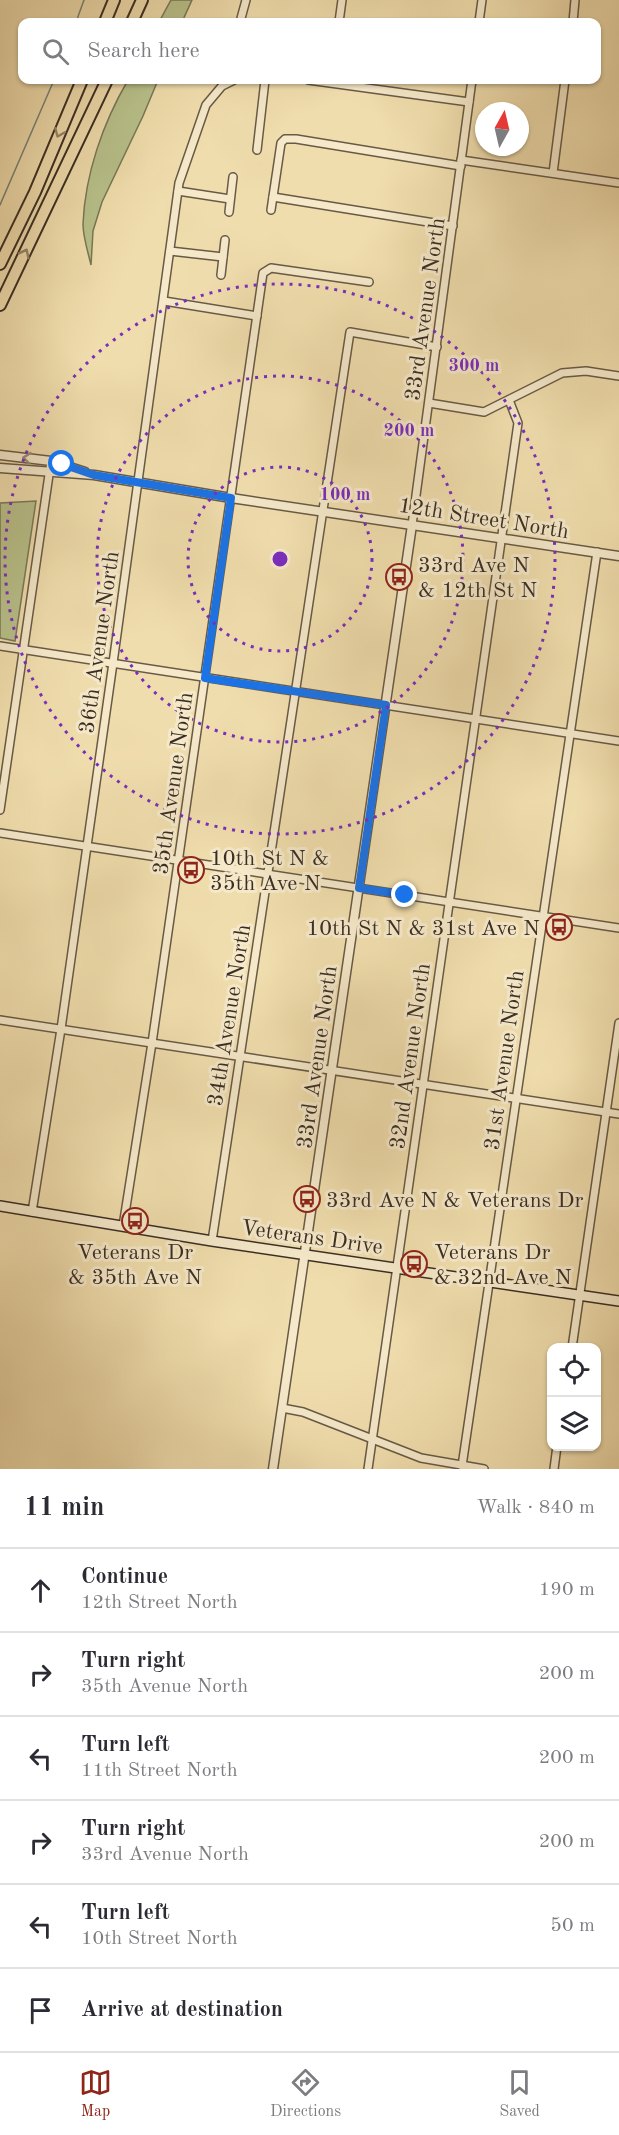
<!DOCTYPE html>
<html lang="en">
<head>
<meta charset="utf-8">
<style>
	:root { --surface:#fff; --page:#f7f7f7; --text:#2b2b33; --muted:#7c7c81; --line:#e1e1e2; --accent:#8f2418 }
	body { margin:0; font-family:"Old Standard TT",serif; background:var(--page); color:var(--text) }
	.controls { position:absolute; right:18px; bottom:18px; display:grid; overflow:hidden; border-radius:12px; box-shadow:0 2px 4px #0004 }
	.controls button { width:54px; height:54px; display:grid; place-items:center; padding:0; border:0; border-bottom:2px solid var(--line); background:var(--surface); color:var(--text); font:30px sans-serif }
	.compass { position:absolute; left:475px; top:102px; width:54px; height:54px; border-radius:50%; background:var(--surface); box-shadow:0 2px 4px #0004; rotate:8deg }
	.stop { position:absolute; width:18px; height:18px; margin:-14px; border:4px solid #1a73e8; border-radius:50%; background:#fff }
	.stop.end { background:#1a73e8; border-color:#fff; box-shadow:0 2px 6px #0008 }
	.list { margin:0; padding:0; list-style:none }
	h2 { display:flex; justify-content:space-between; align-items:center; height:78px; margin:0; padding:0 24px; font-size:26px }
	h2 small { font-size:20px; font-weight:400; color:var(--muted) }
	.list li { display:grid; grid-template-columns:39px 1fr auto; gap:18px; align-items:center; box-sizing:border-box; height:84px; padding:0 24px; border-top:2px solid var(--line) }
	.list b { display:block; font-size:22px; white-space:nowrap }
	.list p { margin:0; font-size:20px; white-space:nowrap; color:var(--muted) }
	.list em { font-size:20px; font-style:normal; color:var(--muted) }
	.icon { flex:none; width:33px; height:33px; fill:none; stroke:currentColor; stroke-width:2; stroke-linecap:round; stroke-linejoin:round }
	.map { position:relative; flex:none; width:619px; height:1469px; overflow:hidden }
	.search { position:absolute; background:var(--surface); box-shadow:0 2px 4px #0004; left:18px; right:18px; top:18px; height:66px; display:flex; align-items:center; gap:15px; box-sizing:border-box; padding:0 21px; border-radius:12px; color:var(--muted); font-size:22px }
	.sheet { height:582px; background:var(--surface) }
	nav { display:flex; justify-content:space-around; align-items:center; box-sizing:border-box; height:84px; border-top:2px solid var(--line); background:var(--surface); font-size:16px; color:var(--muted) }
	nav a { display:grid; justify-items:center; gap:3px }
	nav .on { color:var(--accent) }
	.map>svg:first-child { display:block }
</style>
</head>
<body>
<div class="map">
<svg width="619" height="1469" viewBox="0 0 619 1469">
	<rect width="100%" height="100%" fill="#f0ddad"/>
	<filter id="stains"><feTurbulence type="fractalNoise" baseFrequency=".00333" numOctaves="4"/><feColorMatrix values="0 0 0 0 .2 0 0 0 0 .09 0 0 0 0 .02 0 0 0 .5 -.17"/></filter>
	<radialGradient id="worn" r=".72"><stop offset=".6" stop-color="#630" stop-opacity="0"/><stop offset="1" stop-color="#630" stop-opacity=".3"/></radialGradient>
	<g fill="#b8c18b" stroke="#797858" stroke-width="1.5">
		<polygon points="171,0 192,0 182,22 159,22"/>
		<path d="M128,80H158L143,116L102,202L93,231L91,265C88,252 83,237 83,224C85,174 103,123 128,80Z"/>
		<polygon points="36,501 15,641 0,638 0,503"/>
	</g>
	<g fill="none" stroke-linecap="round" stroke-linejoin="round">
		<g stroke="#75827a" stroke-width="1.5">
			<polyline points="76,22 84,0"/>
			<polyline points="0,205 54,80"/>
		</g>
		<defs>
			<g id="minor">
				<polyline points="240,22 246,0"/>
				<polyline points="339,22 342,0"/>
				<polyline points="479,22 482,0"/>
				<polyline points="573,22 575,0"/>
				<polyline points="308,80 469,102"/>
				<polyline points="257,150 265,80"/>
				<polyline points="461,160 619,183"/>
				<polyline points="553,173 565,80"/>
				<polyline points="178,191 230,199"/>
				<polyline points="273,197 453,226"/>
				<polyline points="271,210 281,143 285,139 296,139 461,166"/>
				<polyline points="229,212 233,177"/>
				<polyline points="170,251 223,257"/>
				<polyline points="221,275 225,240"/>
				<polyline points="164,301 257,316"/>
				<polyline points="429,403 484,412 562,373 586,371 619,376"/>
				<polyline points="412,525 472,80"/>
				<polyline points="0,646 619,741"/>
				<polyline points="0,810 51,461"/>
				<polyline points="0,833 619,928"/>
				<polyline points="0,1020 619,1114"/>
				<polyline points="32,1212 61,1029 113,663 179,183 206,105 222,86 234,80"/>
				<polyline points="123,1226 152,1043 263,273 271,268 369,282"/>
				<polyline points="212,1241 350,332 437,347"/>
				<polyline points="572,1348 619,1023"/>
				<polyline points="282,1408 303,1412 421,1458 484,1469"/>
				<polyline points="462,1466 597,552"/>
				<polyline points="368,1469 518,423 509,400"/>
				<polyline points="554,1469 557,1446"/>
			</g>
			<g id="tertiary">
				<polyline points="0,455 51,461 85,472"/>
				<polyline points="0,468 94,475 231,498 619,556"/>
				<polyline points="273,1469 412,525"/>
			</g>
			<polyline id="secondary" points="0,1206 212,1241 619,1301"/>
			<g id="trunk">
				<polyline points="105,22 114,0"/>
				<polyline points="132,22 142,0"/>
				<polyline points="0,264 35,192 82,80"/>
				<polyline points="0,305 107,80"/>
			</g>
		</defs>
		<use href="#minor" stroke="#685a46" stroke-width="10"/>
		<use href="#tertiary" stroke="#685a46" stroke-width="11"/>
		<use href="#secondary" stroke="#3a2e24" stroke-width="12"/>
		<use href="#trunk" stroke="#3a2e24" stroke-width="14"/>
		<use href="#minor" stroke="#f5e9ca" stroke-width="7"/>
		<use href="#tertiary" stroke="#f5e9ca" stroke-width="8"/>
		<use href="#secondary" stroke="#f5e9ca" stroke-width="9"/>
		<use href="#trunk" stroke="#f0ddad" stroke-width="10"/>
	</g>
	<defs><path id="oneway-chevron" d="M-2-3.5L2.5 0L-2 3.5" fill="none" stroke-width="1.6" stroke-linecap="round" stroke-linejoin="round" transform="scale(1.5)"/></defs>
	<g stroke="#958668">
		<use href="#oneway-chevron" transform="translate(59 133) rotate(113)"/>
		<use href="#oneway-chevron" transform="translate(25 253) rotate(-64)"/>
	</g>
	<use stroke="#988c77" href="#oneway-chevron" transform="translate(27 458) rotate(-174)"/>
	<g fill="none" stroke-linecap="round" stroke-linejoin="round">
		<polyline stroke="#1a73e8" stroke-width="8" points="62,464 94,475 231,498 205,678 386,705 359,888 405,895"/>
	</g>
	<g fill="none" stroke="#7b2cbf" stroke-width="3" stroke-dasharray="3 6">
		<circle cx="280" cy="559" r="92"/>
		<circle cx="280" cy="559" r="183"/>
		<circle cx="280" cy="559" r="275"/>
	</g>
	<defs>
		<symbol id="bus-ring" viewBox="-11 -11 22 22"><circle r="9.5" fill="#f5e9ca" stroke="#8f2418" stroke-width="1.5"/><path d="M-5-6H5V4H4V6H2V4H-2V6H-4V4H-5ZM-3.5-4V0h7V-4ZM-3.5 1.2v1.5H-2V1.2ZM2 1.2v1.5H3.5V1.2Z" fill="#8f2418"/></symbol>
	</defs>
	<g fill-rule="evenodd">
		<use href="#bus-ring" x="384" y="562" width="30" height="30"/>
		<use href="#bus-ring" x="176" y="855" width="30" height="30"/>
		<use href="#bus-ring" x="544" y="912" width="30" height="30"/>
		<use href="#bus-ring" x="292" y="1184" width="30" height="30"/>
		<use href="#bus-ring" x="120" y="1206" width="30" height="30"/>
		<use href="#bus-ring" x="399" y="1249" width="30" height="30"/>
	</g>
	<g text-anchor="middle" stroke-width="6" stroke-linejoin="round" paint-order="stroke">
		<g font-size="22" fill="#3a2e24" stroke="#f5e9ca">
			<text transform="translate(424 309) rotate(-82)" y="8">33rd Avenue North</text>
			<text transform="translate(484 517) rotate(9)" y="8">12th Street North</text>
			<text transform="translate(98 642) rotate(-82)" y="8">36th Avenue North</text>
			<text transform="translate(172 783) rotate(-82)" y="8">35th Avenue North</text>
			<text transform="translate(228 1015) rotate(-81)" y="8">34th Avenue North</text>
			<text transform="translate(409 1056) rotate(-82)" y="8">32nd Avenue North</text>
			<text transform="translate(316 1057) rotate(-82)" y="8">33rd Avenue North</text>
			<text transform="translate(503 1060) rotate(-82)" y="8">31st Avenue North</text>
			<text transform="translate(312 1236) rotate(8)" y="8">Veterans Drive</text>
		</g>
		<g font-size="22" fill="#3a2e24" stroke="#f5e9ca" text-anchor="start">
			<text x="418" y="572">33rd Ave N<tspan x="418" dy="25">&amp; 12th St N</tspan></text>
			<text x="210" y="865">10th St N &amp;<tspan x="210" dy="25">35th Ave N</tspan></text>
			<text x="540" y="935" text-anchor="end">10th St N &amp; 31st Ave N</text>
			<text x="326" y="1207">33rd Ave N &amp; Veterans Dr</text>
			<text x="135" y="1259" text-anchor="middle">Veterans Dr<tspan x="135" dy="25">&amp; 35th Ave N</tspan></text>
			<text x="434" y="1259">Veterans Dr<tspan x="434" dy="25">&amp; 32nd Ave N</tspan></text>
		</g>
	</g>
	<circle cx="280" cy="559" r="9" fill="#7b2cbf" stroke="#f5e9ca" stroke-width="3"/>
	<g font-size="18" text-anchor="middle" font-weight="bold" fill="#7b2cbf" stroke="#f5e9ca" stroke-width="6" stroke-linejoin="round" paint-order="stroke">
		<text x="474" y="371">300 m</text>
		<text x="409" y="436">200 m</text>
		<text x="345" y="500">100 m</text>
	</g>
	<rect width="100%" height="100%" filter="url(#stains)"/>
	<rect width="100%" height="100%" fill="url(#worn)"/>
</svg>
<div class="controls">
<button><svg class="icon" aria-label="locate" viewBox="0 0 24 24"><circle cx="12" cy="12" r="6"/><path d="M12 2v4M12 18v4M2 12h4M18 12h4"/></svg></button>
<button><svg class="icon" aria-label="layers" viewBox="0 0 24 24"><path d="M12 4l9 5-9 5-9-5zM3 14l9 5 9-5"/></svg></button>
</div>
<svg class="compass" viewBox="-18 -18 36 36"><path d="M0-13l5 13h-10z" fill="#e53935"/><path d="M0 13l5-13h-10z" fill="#7c7c81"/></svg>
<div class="stop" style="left:62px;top:464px"></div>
<div class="stop end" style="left:405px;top:895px"></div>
<div class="search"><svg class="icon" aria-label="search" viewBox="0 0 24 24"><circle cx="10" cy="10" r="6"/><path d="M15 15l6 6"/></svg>Search here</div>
</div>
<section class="sheet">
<h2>11 min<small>Walk · 840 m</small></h2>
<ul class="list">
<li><svg class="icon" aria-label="ahead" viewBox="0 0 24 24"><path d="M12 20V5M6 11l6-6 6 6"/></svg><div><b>Continue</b><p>12th Street North</p></div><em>190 m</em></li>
<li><svg class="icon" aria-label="right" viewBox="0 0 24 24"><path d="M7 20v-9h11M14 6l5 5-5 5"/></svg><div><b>Turn right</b><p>35th Avenue North</p></div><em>200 m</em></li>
<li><svg class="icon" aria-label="left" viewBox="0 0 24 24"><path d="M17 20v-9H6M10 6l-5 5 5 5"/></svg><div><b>Turn left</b><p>11th Street North</p></div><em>200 m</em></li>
<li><svg class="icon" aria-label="right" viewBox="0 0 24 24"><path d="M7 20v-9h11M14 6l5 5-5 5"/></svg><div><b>Turn right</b><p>33rd Avenue North</p></div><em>200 m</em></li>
<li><svg class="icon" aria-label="left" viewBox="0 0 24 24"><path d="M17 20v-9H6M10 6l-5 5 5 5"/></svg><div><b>Turn left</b><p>10th Street North</p></div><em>50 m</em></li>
<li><svg class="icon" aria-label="arrive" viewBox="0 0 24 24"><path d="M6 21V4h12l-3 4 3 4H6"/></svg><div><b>Arrive at destination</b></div></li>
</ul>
</section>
<nav>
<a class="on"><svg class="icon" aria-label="map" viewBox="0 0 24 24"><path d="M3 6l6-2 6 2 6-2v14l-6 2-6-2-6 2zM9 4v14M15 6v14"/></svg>Map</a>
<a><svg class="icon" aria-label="directions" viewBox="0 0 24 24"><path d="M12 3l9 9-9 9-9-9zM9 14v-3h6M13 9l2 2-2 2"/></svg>Directions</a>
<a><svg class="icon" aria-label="saved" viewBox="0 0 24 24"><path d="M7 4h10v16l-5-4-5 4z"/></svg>Saved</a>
</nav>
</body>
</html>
